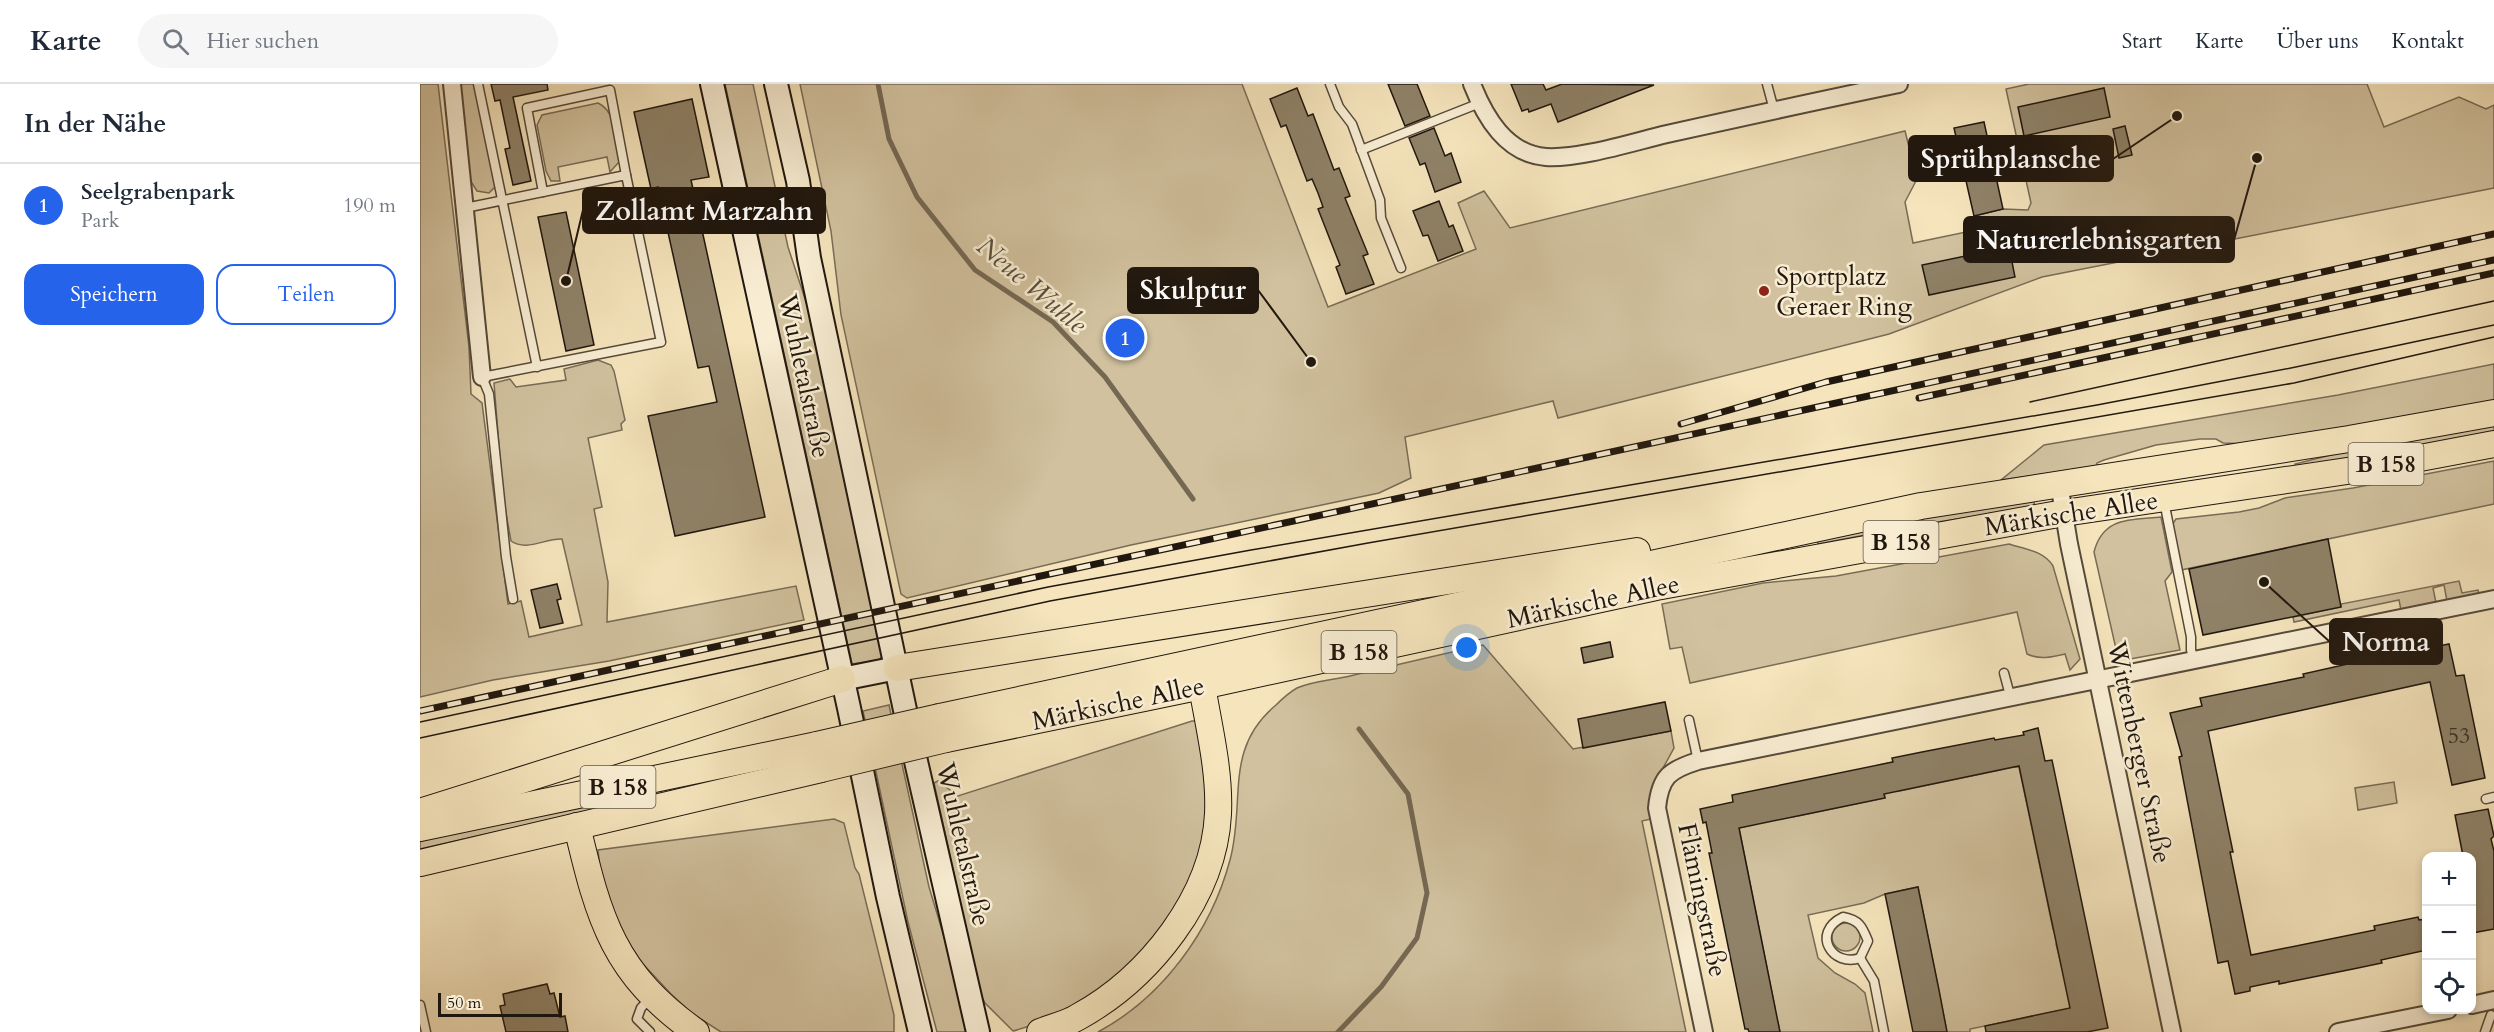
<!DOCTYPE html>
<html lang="de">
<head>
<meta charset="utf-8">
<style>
	:root { --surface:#fff; --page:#f6f6f7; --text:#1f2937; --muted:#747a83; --line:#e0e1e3; --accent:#2563eb }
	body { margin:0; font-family:Cardo,serif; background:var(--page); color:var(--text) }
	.controls { position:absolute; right:18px; bottom:18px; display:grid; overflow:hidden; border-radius:12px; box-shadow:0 3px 9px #0003 }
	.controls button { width:54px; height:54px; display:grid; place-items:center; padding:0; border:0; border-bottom:2px solid var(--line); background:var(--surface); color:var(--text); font:30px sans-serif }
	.scale { position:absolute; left:18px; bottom:15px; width:124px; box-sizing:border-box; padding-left:6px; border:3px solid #20170e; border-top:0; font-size:16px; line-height:21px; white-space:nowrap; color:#20170e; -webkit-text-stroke:4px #f8edd3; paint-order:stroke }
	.you { position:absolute; left:1047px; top:564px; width:21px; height:21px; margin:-15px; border:4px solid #fff; border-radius:50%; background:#1a73e8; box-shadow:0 0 0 9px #1a73e833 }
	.badge { display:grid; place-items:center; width:39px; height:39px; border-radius:50%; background:var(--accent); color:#fff; font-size:20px; font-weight:700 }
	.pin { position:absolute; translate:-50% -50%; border:3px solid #fff; box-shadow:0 2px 6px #0006 }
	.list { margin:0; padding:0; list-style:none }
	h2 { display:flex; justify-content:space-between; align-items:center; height:78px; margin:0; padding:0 24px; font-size:26px }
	h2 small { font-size:20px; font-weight:400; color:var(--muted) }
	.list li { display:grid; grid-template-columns:39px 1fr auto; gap:18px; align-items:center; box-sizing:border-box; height:84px; padding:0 24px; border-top:2px solid var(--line) }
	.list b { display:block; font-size:22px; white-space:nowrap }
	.list p { margin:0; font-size:20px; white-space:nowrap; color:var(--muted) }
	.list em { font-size:20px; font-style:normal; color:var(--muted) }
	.actions { display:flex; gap:12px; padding:18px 24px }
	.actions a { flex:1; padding:14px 0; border:2px solid var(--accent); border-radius:18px; text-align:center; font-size:21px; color:var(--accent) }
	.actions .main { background:var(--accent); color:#fff }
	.icon { flex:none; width:33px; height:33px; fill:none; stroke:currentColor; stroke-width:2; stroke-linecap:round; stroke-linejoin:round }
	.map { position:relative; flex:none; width:2074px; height:948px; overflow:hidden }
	header { display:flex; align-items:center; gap:36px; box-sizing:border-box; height:84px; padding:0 30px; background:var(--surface); border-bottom:2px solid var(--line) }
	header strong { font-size:28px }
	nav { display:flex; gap:33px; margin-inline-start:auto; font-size:21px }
	.search { width:420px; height:54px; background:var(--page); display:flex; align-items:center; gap:15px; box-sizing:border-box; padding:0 21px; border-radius:33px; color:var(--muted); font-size:22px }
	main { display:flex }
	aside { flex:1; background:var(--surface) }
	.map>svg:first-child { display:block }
</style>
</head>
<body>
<header>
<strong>Karte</strong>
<div class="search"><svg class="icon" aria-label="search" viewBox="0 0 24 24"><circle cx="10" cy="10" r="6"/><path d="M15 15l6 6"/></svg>Hier suchen</div>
<nav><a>Start</a><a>Karte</a><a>Über uns</a><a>Kontakt</a></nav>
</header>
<main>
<aside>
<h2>In der Nähe<small></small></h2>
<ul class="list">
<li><span class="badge">1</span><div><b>Seelgrabenpark</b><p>Park</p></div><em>190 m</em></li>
</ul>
<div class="actions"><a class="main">Speichern</a><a>Teilen</a></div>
</aside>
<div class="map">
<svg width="2074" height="948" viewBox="0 0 2074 948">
	<rect width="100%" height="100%" fill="#f5e4bc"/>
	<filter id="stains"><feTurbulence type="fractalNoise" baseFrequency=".00333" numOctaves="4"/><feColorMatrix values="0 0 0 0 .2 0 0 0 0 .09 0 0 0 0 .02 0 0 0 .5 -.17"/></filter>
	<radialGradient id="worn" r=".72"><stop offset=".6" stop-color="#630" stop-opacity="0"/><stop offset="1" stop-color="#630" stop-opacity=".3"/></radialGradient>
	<g fill="#d1c19e" stroke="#786c56" stroke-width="1.5">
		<path d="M0,0H18L49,263L51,310L62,319L88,520L101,517L109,553L162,541L142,455C125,454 107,468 91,457L83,413L74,299L90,295L96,303L146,296L144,285L178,276L191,281L194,287L205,336L201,340L202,346L168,354L182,423L174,425L188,498L187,538L376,502L384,536L189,577L73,596L0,613Z"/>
		<polygon points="40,0 55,0 76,102 69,109 57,107 50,96"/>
		<polygon points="305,0 333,0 368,163 392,236 464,570 459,576 432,580"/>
		<polygon points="380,0 822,0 908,223 1056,165 1038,119 1064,107 1090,144 1485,47 1497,95 1485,118 1493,159 1556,146 1554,132 1583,125 1608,126 1611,119 1586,5 1609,0 1947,0 1964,43 2039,13 2066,25 2074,21 2074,104 1622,193 1469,250 1138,334 1133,317 985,353 991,394 959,409 711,461 487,514 481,510 421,231 411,147"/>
		<path d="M178,19C196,27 196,55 200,72L199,78L190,88L187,73L138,83L140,97H131L126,87L117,41L122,31Z"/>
		<polygon points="2074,280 2074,318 1829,360 1803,359 1796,355 1780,355 1736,361 1684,376 1677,379 1676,383 1581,396 1624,361 1918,311"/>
		<polygon points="2074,337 2074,351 1876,385 1875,380 1959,359"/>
		<polygon points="2074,377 2074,420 1761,486 1752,441 1756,435 1819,428 1839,424 1865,414 1933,404"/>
		<polygon points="1608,415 1614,418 1615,423 1492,442 1398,460 1397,454"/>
		<path d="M1741,433L1752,488L1745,497L1760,566L1710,575L1701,574L1696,565L1674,468C1683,432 1712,436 1741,433Z"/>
		<path d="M1589,460C1605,465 1624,467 1633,482L1660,575L1650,586L1645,570C1632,573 1620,576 1607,570L1597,528L1270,599L1262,563L1250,565L1242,520L1343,499L1416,492Z"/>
		<polygon points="2039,497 2042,509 2058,506 2059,510 2027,517 2024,501 2013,504 2016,519 1981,526 1979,516 1874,538 1873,533 1921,523 1921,520"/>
		<path d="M1063,561L1153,665L1251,647L1254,664L1232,704L1231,735L1222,737L1266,948H678C743,913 791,847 810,776C826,717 803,665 856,621C862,615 870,608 877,604C893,597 914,596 930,592C975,581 1019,571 1063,561Z"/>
		<polygon points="469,621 509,803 531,876 547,948 517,948 488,838 443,627"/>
		<path d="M772,637H776C797,705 787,780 748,840C739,853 724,864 713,876C701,887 689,900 677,911C659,926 615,941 593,947L565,919L560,909L514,699L518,697L538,712Z"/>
		<polygon points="1473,678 1479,707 1580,686 1579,682 1594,679 1595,683 1599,683 1633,845 1639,859 1636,860 1652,924 1550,945 1550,948 1527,948 1498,803 1465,810 1444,819 1388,831 1398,874 1415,889 1435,900 1445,909 1453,948 1360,948 1358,938 1355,938 1355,924 1319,744 1333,741 1333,738 1378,732 1465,714 1458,681"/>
		<polygon points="1974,698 1977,719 1938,726 1935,704"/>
		<polygon points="177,718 178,725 0,765 0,754"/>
		<polygon points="414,735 424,739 435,784 439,790 474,931 474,948 301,948 273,930 251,910 222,879 198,843 180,784 178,766"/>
		<circle cx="1426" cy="853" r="14"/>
	</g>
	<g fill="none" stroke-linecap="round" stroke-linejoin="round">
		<g stroke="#756853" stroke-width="5">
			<polyline points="458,0 469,55 497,113 555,186 633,238 685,293 773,415"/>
			<polyline points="918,948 961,903 997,854 1007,809 988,710 939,645"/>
		</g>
	</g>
	<g fill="#8f8268" stroke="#20170e" stroke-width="1.5">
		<polygon points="71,0 127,0 128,6 93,13 111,97 93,101 85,65 90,64 80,16 75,17"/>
		<polygon points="968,0 997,0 1010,32 985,42"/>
		<polygon points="1091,0 1123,0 1126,6 1142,0 1234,1 1138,38 1131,20 1109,28 1108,25 1102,27"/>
		<polygon points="877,4 888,32 893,30 914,86 919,84 930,112 925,114 948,170 943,172 954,200 926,210 916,183 920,181 898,125 903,123 898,109 892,95 887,97 866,41 861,43 850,15"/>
		<polygon points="1684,4 1690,33 1604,52 1598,23"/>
		<polygon points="272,15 289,93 271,96 345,433 255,452 228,332 297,318 289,282 278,284 238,103 231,105 214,28"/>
		<polygon points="1564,38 1583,125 1554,132 1534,44"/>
		<polygon points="1705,42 1712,71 1699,74 1693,45"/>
		<polygon points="1014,44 1025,72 1031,69 1041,98 1015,108 1005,79 1000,81 989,54"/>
		<polygon points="1019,117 1029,143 1033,141 1043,167 1018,177 1008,151 1003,152 993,127"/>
		<polygon points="146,128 174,261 146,267 118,133"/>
		<polygon points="1589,163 1595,193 1509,211 1502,181"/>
		<polygon points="1908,455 1921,523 1783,551 1769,485"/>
		<polygon points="137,500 141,515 137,516 143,539 120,544 111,506"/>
		<polygon points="1190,558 1193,573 1164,579 1161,564"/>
		<polygon points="2029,560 2036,592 2044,591 2065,694 2032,701 2010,598 1788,647 1813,768 1810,768 1831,871 1955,846 1954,842 1998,833 1999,836 2007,835 2007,866 1961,876 1962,879 1933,885 1859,900 1859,897 1830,903 1830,907 1815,910 1808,877 1798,879 1759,673 1762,672 1750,629 1782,622 1780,614 1884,593 1883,590 1941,577 2014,566 2014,563"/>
		<polygon points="1245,618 1251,647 1163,664 1158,635"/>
		<polygon points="1618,644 1625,677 1632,676 1688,944 1667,948 1566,948 1565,942 1650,924 1599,682 1464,710 1465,714 1319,744 1360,948 1329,948 1328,945 1325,945 1289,769 1292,769 1286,738 1283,739 1280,725 1313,718 1312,711 1473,678 1472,674 1502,668 1574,654 1575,656 1604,651 1603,648"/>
		<polygon points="2068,725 2074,752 2071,755 2074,767 2074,845 2052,849 2052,772 2043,772 2035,731"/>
		<polygon points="1498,803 1519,906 1527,948 1493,948 1471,839 1465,810"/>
		<polygon points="127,900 130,910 134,909 140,933 145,932 148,948 86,948 80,922 85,921 83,910"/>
	</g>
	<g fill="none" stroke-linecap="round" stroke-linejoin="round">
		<defs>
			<g id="service">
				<polyline points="58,0 117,283"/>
				<polyline points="910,0 919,23 932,40 960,116 961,134 981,184"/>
				<polyline points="1347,0 1354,26"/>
				<polyline points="941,66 1060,19"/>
				<polyline points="123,108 107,24 190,6 206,91"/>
				<polyline points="45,124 206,91 241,258 62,293 69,310 86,473 93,515"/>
				<polyline points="1744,417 1771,553 1771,566 1774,577"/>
				<polyline points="1584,589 1591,615"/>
				<polyline points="1269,636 1278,677"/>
				<polyline points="2066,715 2074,713"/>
				<path d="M1423,833C1439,836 1442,842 1448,857L1440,874C1413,884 1390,849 1423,833Z"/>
				<polyline points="1440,874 1454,897 1464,948"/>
				<polyline points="0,921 6,948"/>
				<polyline points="230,948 217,935 221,924 231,913"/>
				<polyline points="2065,948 2071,931"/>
			</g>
			<g id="minor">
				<polyline points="32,0 62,293"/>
				<path d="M1052,0C1065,33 1086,70 1126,73C1160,75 1213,58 1247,50C1324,33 1401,16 1479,0"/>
				<polyline points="1639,399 1649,460 1752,948"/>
				<polyline points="2052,921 2074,916"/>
				<path d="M1284,948L1237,724C1240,693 1249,686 1278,677L2074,515"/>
				<polyline points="1918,948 2028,926"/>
			</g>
			<g id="secondary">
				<polyline points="292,0 429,624 468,813 500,948"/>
				<polyline points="356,0 378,97 389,174 495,673 558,948"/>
				<polyline points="422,595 477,584"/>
			</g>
			<g id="primary">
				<polyline points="477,584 1217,467"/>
				<polyline points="520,633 1501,422 1929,355 2074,329"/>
				<polyline points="526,655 782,602 1236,503 1644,429 1947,384 2074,360"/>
				<polyline points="0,728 422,595"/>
				<path d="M157,742C179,836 194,890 276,948"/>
				<polyline points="0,744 397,661"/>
				<polyline points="0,779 401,685"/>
				<path d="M620,948C632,943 647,940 658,933C729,894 794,813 798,730C800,687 789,644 782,602"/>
			</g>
		</defs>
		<use href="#service" stroke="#554a3a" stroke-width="11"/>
		<use href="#minor" stroke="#554a3a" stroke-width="20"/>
		<use href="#secondary" stroke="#20170e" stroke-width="26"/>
		<use href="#primary" stroke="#20170e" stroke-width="28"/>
		<use href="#service" stroke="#f8edd3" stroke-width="8"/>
		<use href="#minor" stroke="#f8edd3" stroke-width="16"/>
		<use href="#secondary" stroke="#f8edd3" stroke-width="22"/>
		<use href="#primary" stroke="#f5e4bc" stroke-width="26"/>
		<g stroke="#20170e" stroke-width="1.5">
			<polyline points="1610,318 2074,217"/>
			<polyline points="0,638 628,503 831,466 1677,321 1871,284 2074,241"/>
			<polyline points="0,654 630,517 948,459 1874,299 2074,253"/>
		</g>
		<defs>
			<g id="rail">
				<polyline points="1499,314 2074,189"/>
				<polyline points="1261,340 1406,298 2074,150"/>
				<polyline points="0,627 2074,176"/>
			</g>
		</defs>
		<use href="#rail" stroke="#20170e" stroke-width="7"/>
		<use href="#rail" stroke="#f8edd3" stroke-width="4.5" stroke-dasharray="14" stroke-linecap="butt"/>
		<defs>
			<g id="primary-bridge">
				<polyline points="397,661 520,633"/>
				<polyline points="401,685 526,655"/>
			</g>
		</defs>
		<use href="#primary-bridge" stroke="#20170e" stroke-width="28" stroke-linecap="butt"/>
		<use href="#primary-bridge" stroke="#f5e4bc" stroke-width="26"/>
	</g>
	<circle fill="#8f2418" stroke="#f8edd3" stroke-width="2" cx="1344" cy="207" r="6"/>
	<g text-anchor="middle" stroke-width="5" stroke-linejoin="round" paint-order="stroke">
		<g font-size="22" fill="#3c3224">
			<text x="2039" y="659">53</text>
		</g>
		<g fill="#f8edd3" stroke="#615749" stroke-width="1.5">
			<rect x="1928.5" y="359" width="75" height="42" rx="4.5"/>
			<rect x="1443.5" y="437" width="75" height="42" rx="4.5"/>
			<rect x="901.5" y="547" width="75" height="42" rx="4.5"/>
			<rect x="160.5" y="682" width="75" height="42" rx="4.5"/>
		</g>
		<g font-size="24" font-weight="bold" fill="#20170e">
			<text x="1966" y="388">B 158</text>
			<text x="1481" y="466">B 158</text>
			<text x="939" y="576">B 158</text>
			<text x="198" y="711">B 158</text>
		</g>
		<g font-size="26" fill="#20170e" stroke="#f8edd3" text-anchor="start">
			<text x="1356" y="201">Sportplatz<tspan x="1356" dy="30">Geraer Ring</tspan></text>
		</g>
		<g font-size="26" fill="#20170e" stroke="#f8edd3">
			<text transform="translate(385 292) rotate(78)" y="9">Wuhletalstraße</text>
			<text transform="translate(1651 429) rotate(-9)" y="9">Märkische Allee</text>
			<text transform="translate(1173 517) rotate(-12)" y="9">Märkische Allee</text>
			<text transform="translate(698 619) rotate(-12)" y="9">Märkische Allee</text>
			<text transform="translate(1720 668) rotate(78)" y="9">Wittenberger Straße</text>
			<text transform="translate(544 760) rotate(77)" y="9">Wuhletalstraße</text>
			<text transform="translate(1283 816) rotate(78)" y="9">Flämingstraße</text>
		</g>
		<g font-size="27" font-style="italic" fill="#584d3c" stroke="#f8edd3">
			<text transform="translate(612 201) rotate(40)" y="9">Neue Wuhle</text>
		</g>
	</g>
	<path fill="none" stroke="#20170e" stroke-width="2" d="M1757 32L1693 75M146 197L163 126M1837 74L1814 156M891 278L838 206M1844 498L1910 558"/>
	<g fill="#20170e" stroke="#f8edd3" stroke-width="2">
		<circle cx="1757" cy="32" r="6"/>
		<circle cx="146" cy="197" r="6"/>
		<circle cx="1837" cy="74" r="6"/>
		<circle cx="891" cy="278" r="6"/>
		<circle cx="1844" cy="498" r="6"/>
	</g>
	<g fill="#20170e" stroke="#20170e" stroke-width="2">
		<rect x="1489" y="52" width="204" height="45" rx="6"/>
		<rect x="163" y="104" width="242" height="45" rx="6"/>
		<rect x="1544" y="133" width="270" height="45" rx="6"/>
		<rect x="708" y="184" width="130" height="45" rx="6"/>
		<rect x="1910" y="535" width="112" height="45" rx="6"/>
	</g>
	<g font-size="27" text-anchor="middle" font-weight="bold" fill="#fff">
		<text x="1591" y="84">Sprühplansche</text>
		<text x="284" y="136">Zollamt Marzahn</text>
		<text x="1679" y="165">Naturerlebnisgarten</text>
		<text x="773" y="215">Skulptur</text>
		<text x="1966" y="567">Norma</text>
	</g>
	<rect width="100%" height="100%" filter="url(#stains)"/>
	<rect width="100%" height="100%" fill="url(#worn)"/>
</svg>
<div class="controls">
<button>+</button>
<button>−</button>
<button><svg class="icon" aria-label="locate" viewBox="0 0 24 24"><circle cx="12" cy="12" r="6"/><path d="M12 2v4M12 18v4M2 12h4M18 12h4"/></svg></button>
</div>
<div class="scale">50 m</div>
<div class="you"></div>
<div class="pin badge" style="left:705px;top:254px">1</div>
</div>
</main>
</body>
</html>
